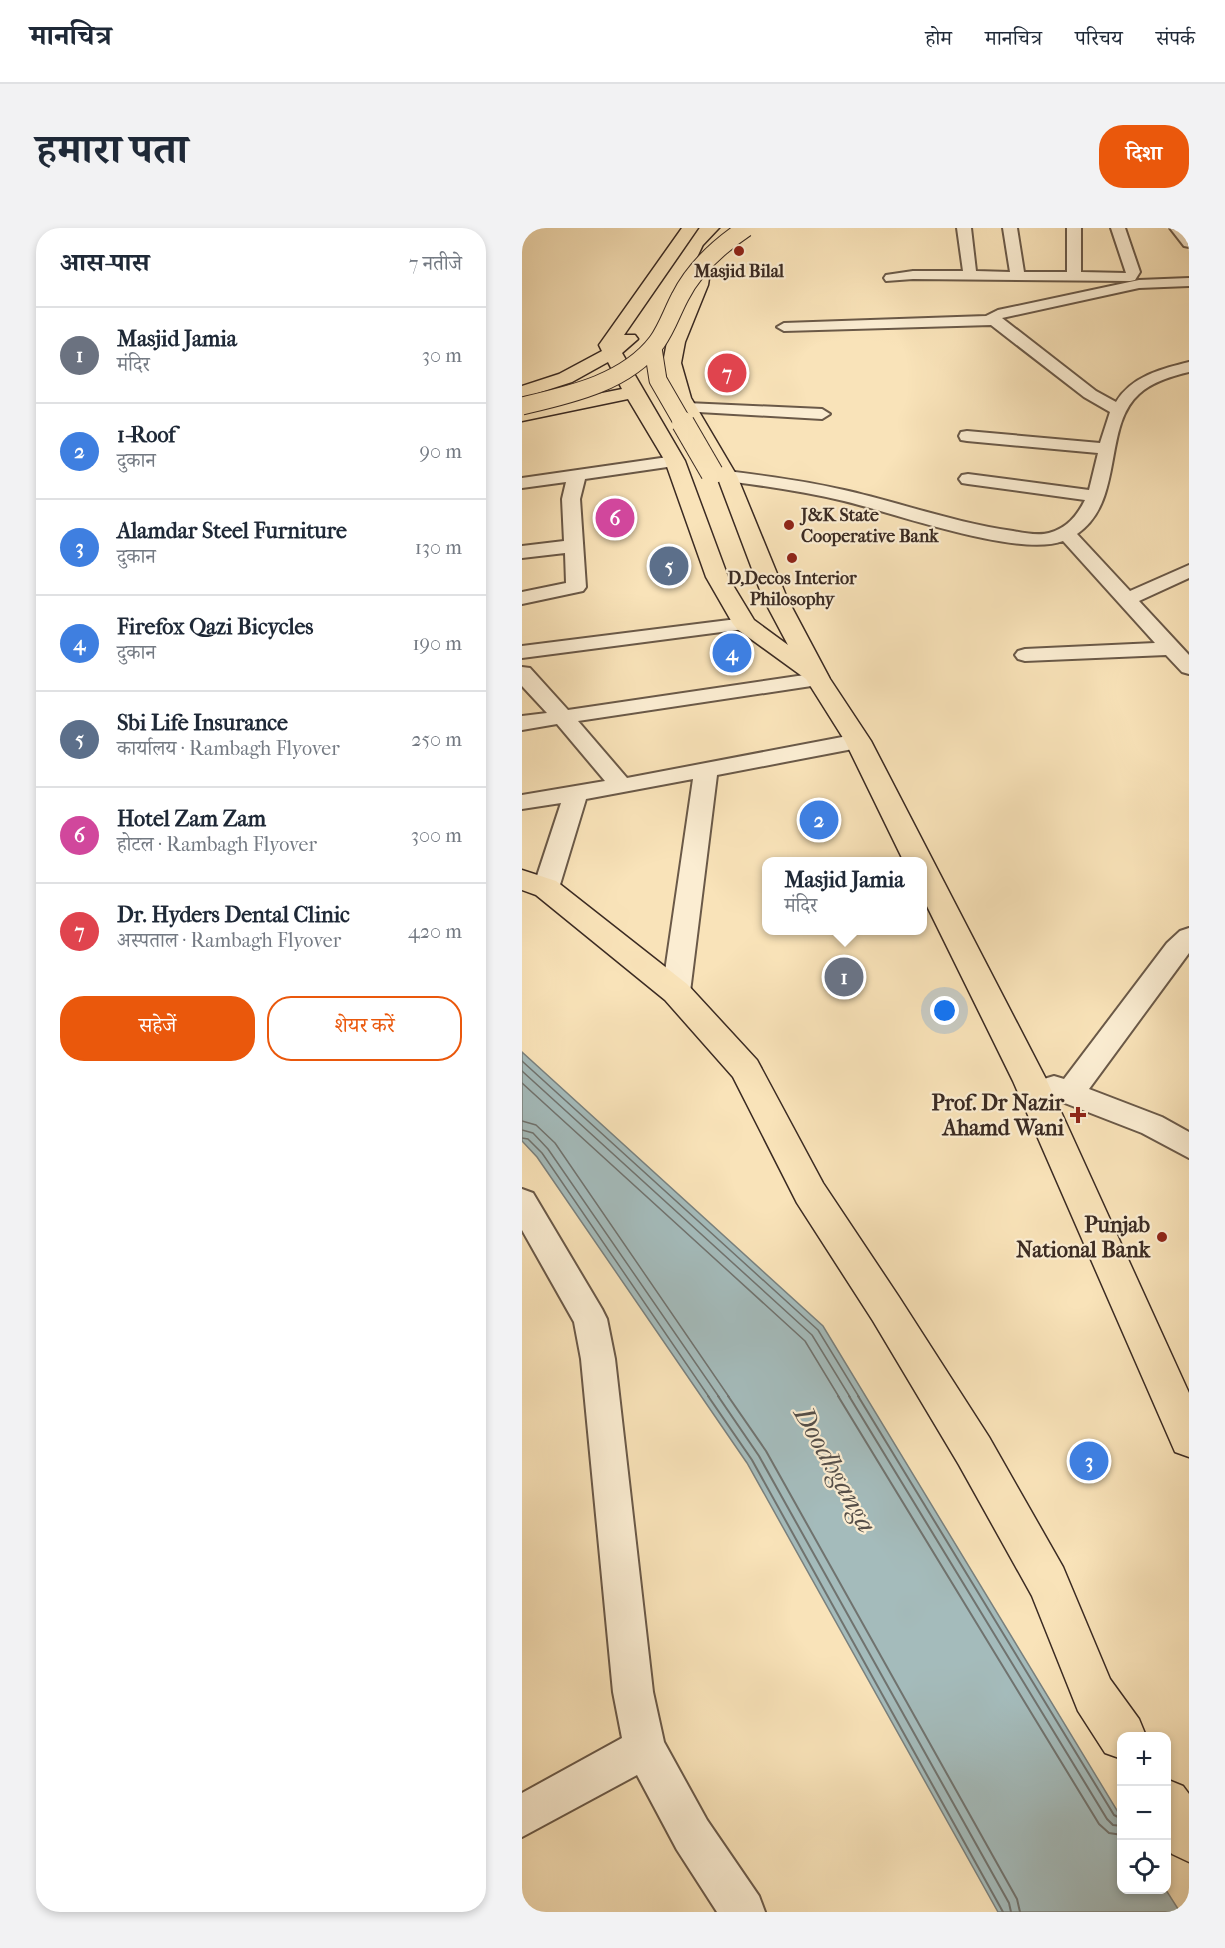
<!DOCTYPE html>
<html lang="hi">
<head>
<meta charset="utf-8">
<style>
	:root { --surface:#fff; --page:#f2f2f3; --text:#1f2937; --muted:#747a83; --line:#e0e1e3; --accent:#ea580c }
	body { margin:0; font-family:"IM FELL French Canon","Noto Serif Devanagari",serif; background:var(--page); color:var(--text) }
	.controls { position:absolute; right:18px; bottom:18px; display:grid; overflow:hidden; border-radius:12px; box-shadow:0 3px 9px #0003 }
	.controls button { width:54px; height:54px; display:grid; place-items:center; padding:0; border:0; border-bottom:2px solid var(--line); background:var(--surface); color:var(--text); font:30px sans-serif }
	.you { position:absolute; left:423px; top:783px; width:21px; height:21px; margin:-15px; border:4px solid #fff; border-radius:50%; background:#1a73e8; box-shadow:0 0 0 9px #1a73e833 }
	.badge { display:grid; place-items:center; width:39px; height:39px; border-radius:50%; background:var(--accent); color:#fff; font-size:20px; font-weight:700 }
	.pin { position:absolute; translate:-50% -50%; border:3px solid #fff; box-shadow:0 2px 6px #0006 }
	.popup { position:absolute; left:240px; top:629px; width:165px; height:78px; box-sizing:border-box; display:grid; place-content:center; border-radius:12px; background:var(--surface); filter:drop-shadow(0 2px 4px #0005); font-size:20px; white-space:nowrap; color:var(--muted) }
	.popup b { font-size:22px; color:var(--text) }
	.popup::after { content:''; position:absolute; left:50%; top:100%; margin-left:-12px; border:12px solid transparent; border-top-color:var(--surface) }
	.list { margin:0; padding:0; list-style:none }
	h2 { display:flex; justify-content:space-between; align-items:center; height:78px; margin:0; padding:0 24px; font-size:26px }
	h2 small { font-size:20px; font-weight:400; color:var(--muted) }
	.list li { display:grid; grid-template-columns:39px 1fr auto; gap:18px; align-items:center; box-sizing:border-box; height:96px; padding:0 24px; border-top:2px solid var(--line) }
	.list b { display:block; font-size:22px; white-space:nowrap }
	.list p { margin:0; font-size:20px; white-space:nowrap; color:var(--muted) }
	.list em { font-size:20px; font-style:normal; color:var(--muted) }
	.actions { display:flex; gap:12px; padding:18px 24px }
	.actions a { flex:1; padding:14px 0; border:2px solid var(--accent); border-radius:24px; text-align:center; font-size:21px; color:var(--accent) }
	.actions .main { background:var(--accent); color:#fff }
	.icon { flex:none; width:33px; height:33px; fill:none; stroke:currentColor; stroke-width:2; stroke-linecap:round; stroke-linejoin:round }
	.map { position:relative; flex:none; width:667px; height:1684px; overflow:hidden; border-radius:24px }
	header { display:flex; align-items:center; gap:36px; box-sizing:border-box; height:84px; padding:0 30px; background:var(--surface); border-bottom:2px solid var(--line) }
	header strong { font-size:28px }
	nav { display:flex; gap:33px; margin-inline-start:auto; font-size:21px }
	.intro { display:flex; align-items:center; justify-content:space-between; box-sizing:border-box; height:144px; padding:0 36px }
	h1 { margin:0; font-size:42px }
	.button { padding:15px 27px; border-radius:24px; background:var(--accent); color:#fff; font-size:21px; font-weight:700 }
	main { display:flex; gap:36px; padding:0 36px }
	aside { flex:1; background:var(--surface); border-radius:24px; box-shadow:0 3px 9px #0003 }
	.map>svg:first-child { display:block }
</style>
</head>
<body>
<header>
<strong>मानचित्र</strong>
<nav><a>होम</a><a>मानचित्र</a><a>परिचय</a><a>संपर्क</a></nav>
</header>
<div class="intro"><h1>हमारा पता</h1><a class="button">दिशा</a></div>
<main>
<aside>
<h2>आस-पास<small>7 नतीजे</small></h2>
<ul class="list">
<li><span class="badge" style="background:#6b7280">1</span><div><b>Masjid Jamia</b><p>मंदिर</p></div><em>30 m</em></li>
<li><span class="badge" style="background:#3f7fe0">2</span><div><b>1-Roof</b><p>दुकान</p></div><em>90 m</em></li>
<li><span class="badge" style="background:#3f7fe0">3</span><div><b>Alamdar Steel Furniture</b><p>दुकान</p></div><em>130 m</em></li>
<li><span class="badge" style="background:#3f7fe0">4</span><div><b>Firefox Qazi Bicycles</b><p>दुकान</p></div><em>190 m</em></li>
<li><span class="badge" style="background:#5c6f8a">5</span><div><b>Sbi Life Insurance</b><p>कार्यालय · Rambagh Flyover</p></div><em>250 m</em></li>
<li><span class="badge" style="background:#d1479c">6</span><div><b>Hotel Zam Zam</b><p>होटल · Rambagh Flyover</p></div><em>300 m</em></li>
<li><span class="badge" style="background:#e0444e">7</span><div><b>Dr. Hyders Dental Clinic</b><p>अस्पताल · Rambagh Flyover</p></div><em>420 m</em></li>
</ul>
<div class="actions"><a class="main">सहेजें</a><a>शेयर करें</a></div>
</aside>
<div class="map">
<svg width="667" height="1684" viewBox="0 0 667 1684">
	<rect width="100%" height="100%" fill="#f9e3b9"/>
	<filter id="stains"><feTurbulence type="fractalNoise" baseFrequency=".00333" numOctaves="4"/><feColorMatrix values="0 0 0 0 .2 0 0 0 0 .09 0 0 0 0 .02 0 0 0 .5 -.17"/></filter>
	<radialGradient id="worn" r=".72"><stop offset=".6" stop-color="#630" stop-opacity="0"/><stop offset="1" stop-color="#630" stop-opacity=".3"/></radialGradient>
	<polygon fill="#a4bbbb" stroke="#7a817e" stroke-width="1.5" points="0,824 301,1098 599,1589 600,1662 644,1662 658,1684 476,1684 225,1235 15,929 0,913"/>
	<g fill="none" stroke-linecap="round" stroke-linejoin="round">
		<g stroke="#70736f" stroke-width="1.5">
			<polyline points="0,833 296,1102 337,1169"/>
			<polyline points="0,843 290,1107 328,1169"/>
			<polyline points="0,855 283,1113 317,1169"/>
			<polyline points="0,893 14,897 33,915 207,1169"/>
			<polyline points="0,902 11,905 26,921 197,1169"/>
			<polyline points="0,910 6,911 20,925 187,1169"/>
		</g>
		<g stroke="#70736f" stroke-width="2">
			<polyline points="186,1168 230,1232 481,1684"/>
			<polyline points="196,1168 237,1228 487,1675 489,1684"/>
			<polyline points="206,1168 244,1223 495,1671 498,1684"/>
			<polyline points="316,1168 577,1596 587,1605 600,1607"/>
			<polyline points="327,1168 585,1591 591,1597 600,1598"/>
			<polyline points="336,1168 592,1587 600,1591"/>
		</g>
		<defs>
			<g id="minor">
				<polygon points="435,0 449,0 454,43 488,44 481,0 495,0 502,44 545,44 545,0 559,0 559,44 604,45 589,0 603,0 618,44 613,52 608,53 391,51 364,53 362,50 364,47 391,43 441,43"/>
				<polygon points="648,0 662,0 667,6 667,19 662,18"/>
				<path d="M667,50V58L617,60L480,90L574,163L594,174C610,148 639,141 667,134V144C650,148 630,154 617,166C580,199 603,273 555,306L608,363L667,337V350L617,373L667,427V446L660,444L644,427L503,433L496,431L493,427L496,423L503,421L633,415L541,313C496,330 372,285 322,273C284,264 244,258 205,253L199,252L196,248L199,244L205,243C244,248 284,253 322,262C379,275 434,295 491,303C502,305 516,308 527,305C545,300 555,288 563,272L446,256L440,255L437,251L440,247L446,246L567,262L576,225L445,213L439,212L437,208L439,204L445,203L578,215L588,184L562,169L469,97L262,103L255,99L262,95L464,88L476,82L617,52Z"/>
				<polygon points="165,175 300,181 308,186 300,191 159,183 157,180 159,177"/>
				<polygon points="153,228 159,229 162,233 159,237 63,251 58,271 64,359 61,363 0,376 0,364 44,355 43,325 0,330 0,318 42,313 40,271 44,254 0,260 0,250"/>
				<polygon points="223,390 230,392 233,396 230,400 0,430 0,418"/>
				<polygon points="0,439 8,440 46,482 296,445 304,446 307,451 304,456 296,457 56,493 105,550 336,506 344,508 347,513 344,518 336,520 195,547 168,764 164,771 154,774 144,771 140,764 171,551 64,571 37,660 33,666 24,669 15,666 11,660 39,575 0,581 0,567 83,553 35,496 0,502 0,488 25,485 0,458"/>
				<polygon points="667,700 667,725 567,861 640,889 667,904 667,930 620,905 522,867 518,859 522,851 532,848 542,851 645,715 658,703"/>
				<polygon points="0,961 11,965 80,1081 85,1091 93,1131 131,1464 142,1514 185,1592 237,1668 243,1684 195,1684 155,1622 115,1547 0,1609 0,1565 100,1510 91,1464 59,1131 52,1094 0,1002"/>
			</g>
			<g id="major">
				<polygon points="160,0 176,0 102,107 113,107 116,111 100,125 163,233 206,349 232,392 266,417 241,370 195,248 151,170 141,135 145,114 170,57 173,37 182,18 199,0 215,0 195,22 189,37 186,57 163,114 159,135 169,170 215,248 265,370 308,451 349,513 525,853 667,1165 667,1229 653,1224 491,853 400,668 400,634 382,634 323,513 284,451 215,401 211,396 184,349 143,233 106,171 0,193 0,181 100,161 86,134 50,154 0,170 0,158 37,146 80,123 77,117"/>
				<polygon points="0,642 34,653 165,756 235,832 301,955 377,1069 467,1209 541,1339 588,1451 617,1491 624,1508 600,1508 600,1531 583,1525 556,1483 510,1368 437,1237 351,1093 275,975 211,849 143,772 14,667 0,662"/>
				<polygon points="644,1551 661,1558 667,1566 667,1634 650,1626 644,1619"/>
			</g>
		</defs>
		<use href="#minor" stroke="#6a5948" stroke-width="4"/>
		<use href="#major" stroke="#3b2b23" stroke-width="3"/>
		<use href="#minor" fill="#fbedd2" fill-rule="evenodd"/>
		<use href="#major" fill="#f9e3b9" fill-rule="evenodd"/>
		<defs>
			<g id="major-bridge-far1">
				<polyline points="131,120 136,152 162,197"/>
				<path d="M0,178C47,167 104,155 135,114C145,100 150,84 158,69C173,39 197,18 224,0"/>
			</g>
			<polyline id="major-bridge" points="161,195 190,245"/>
		</defs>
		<use href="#major-bridge-far1" stroke="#3b2b23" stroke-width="19" stroke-linecap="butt"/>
		<use href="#major-bridge" stroke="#3b2b23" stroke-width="24" stroke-linecap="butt"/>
		<use href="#major-bridge-far1" stroke="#f9e3b9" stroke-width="17"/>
		<use href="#major-bridge" stroke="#f9e3b9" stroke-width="22"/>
	</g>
	<g fill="#8f2418" stroke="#fbedd2" stroke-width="2">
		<circle cx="217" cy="23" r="6"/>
		<circle cx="267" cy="297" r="6"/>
		<circle cx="270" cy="330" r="6"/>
		<path d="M553 878h6v6h6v6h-6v6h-6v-6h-6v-6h6z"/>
		<circle cx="640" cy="1009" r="6"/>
	</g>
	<g text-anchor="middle" stroke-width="4.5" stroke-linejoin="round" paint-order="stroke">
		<g font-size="18" font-weight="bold" fill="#3b2b23" stroke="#fbedd2">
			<text x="217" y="49">Masjid Bilal</text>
			<text x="279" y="293" text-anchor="start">J&amp;K State<tspan x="279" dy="21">Cooperative Bank</tspan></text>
			<text x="270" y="356">D,Decos Interior<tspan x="270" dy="21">Philosophy</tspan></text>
		</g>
		<g font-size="22" font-weight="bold" fill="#3b2b23" stroke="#fbedd2" text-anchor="end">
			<text x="542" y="882">Prof. Dr Nazir<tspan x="542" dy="25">Ahamd Wani</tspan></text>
			<text x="628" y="1004">Punjab<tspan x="628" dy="25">National Bank</tspan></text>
		</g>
		<g font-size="28" font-style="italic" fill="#554f49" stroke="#fbedd2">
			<text transform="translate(314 1241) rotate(61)" y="10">Doodhganga</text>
		</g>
	</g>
	<rect width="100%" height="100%" filter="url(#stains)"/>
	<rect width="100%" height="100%" fill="url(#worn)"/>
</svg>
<div class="controls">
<button>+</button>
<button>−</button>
<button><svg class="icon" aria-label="locate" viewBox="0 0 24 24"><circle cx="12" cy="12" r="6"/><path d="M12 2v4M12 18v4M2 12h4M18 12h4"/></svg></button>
</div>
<div class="you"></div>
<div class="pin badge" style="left:322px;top:749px;background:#6b7280">1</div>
<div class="popup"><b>Masjid Jamia</b>मंदिर</div>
<div class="pin badge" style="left:297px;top:592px;background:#3f7fe0">2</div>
<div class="pin badge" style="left:567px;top:1233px;background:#3f7fe0">3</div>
<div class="pin badge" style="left:210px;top:425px;background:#3f7fe0">4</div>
<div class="pin badge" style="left:147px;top:338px;background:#5c6f8a">5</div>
<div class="pin badge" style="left:93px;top:290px;background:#d1479c">6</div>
<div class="pin badge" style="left:205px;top:145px;background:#e0444e">7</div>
</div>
</main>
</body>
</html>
